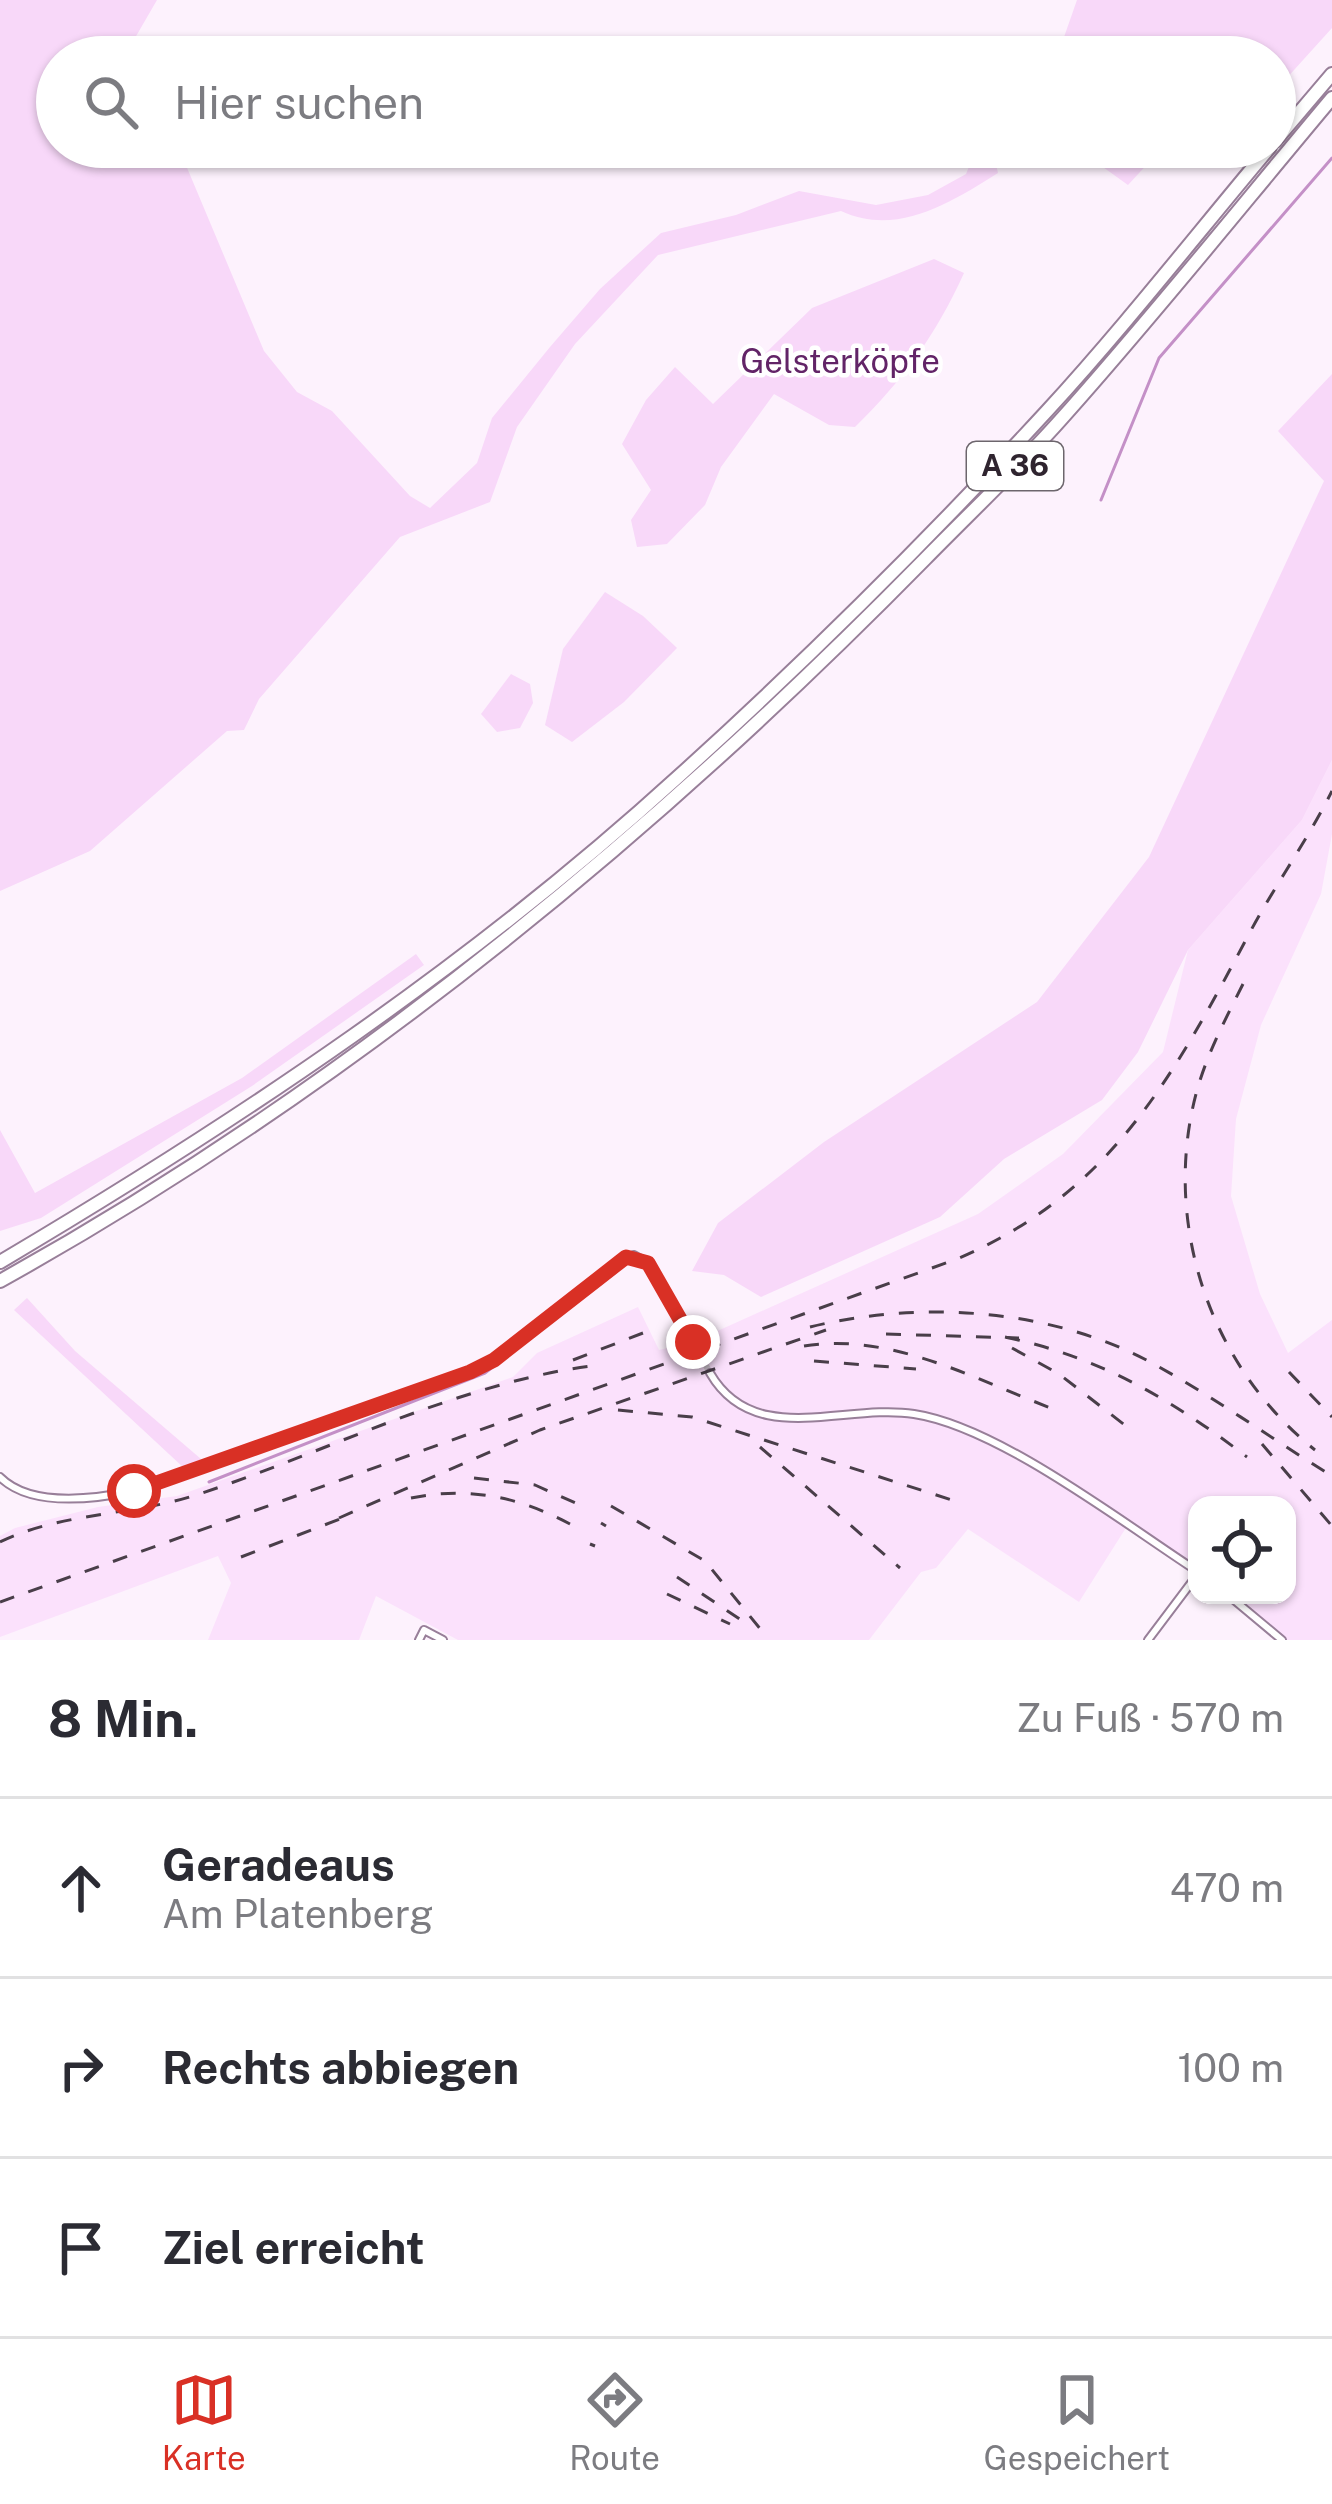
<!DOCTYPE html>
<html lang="de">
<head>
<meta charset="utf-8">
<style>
	:root { --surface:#fff; --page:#f2f2f3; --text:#2b2b33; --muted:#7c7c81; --line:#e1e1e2; --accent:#d93025 }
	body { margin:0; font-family:"Public Sans",sans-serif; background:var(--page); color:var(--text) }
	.controls { position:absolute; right:36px; bottom:36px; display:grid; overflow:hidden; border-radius:24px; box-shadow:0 3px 9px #0004 }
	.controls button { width:108px; height:108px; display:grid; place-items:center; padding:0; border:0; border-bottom:3px solid var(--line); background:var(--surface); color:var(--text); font:60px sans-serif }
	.stop { position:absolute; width:36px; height:36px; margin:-27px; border:9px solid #d93025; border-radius:50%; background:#fff }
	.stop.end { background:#d93025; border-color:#fff; box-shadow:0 3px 12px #0008 }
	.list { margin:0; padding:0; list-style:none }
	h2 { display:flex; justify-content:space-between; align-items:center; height:156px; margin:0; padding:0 48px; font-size:51px }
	h2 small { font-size:39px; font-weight:400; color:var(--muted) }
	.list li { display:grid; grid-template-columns:78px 1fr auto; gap:36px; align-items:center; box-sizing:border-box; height:180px; padding:0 48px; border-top:3px solid var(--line) }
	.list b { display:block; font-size:45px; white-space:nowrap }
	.list p { margin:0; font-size:39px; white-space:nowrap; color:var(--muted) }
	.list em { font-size:39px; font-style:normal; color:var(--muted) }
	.icon { flex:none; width:66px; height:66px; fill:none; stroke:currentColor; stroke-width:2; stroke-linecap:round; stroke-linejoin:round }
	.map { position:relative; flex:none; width:1332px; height:1640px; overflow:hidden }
	.search { position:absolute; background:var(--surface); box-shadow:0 3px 9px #0004; left:36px; right:36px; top:36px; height:132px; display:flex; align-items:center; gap:30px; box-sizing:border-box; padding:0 42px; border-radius:66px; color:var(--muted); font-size:45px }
	.sheet { height:696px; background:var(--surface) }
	nav { display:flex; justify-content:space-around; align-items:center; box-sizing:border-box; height:168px; border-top:3px solid var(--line); background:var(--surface); font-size:33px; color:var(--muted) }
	nav a { display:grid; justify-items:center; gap:6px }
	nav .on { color:var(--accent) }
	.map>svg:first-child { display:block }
</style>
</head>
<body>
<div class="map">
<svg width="1332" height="1640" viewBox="0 0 1332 1640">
	<rect width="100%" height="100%" fill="#fdf2fd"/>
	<polygon fill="#fbe1fc" points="1332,760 1332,834 1321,894 1261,1025 1236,1119 1231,1196 1260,1294 1288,1353 1332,1320 1332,1640 1286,1640 1233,1595 1287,1595 1287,1505 1197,1505 1197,1565 1129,1523 1079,1602 968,1529 936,1568 921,1572 869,1640 458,1640 376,1596 359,1640 208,1640 231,1583 218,1556 0,1637 0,1536 15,1528 98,1507 177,1496 513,1377 537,1353 638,1307 659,1350 693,1342 978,1214 1063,1154 1163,1052 1188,950 1302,820"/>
	<g fill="#f8d8f9">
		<path d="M0,0H157L124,57H57V147L180,151L264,351L297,392L332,411L410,496L430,508L477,463L492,418L550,347L600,289L661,233L736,215L799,191L876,205L928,195L966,174L977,147H992L998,173C950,203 897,237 841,211L658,255L575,344L517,427L490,502L400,537L259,699L244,730L227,731L90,851L0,891Z"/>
		<polygon points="1077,0 1332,0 1332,28 1275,91 1275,57 1057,57"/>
		<polygon points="1075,147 1163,147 1128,185"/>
		<path d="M934,259L964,273C936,335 903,380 855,427L829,425L774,394L721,467L705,505L667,544L637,547L631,520L651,490L622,444L646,400L675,367L713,404L812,308Z"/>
		<polygon points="1332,374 1332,760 1302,820 1188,950 1138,1052 1102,1100 1004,1159 940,1217 761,1297 724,1275 692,1271 718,1223 824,1142 1037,1002 1149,857 1324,481 1278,431"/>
		<polygon points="605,592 643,616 677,648 624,702 572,742 545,725 563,649"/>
		<polygon points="511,674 530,684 533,703 520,728 497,732 481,714"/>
		<polygon points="416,954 424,965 252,1086 41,1218 0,1231 0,1130 35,1193 242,1078"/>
		<polygon points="27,1298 75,1351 201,1459 184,1468 14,1310"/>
	</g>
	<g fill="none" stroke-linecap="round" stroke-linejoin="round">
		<g stroke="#c490c7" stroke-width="3">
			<polyline points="1101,500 1159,358 1332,158"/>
			<polyline points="209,1482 485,1373 617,1271"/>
		</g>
		<polyline stroke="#d4c9d4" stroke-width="6" stroke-dasharray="6 3" stroke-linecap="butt" points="693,1342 710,1373"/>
		<defs>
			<g id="street">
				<path d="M710,1373C754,1449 844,1403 914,1414C999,1427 1123,1523 1197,1571"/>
				<path d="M0,1477C31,1508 95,1499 134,1491L470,1373L494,1360L618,1261L634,1255L648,1263L693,1342"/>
				<polyline points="1228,1595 1282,1640"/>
				<polyline points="419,1640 424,1630 443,1640"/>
				<polyline points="1148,1640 1197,1575"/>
			</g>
			<g id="highway">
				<polyline points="1275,141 1332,74"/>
				<path d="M0,1262C240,1120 473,964 679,776C807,660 930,538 1047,411C1125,326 1196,235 1270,147"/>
				<path d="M0,1281C342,1091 651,838 925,559C971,512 1020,466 1064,416C1156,313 1243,204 1332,98"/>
			</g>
		</defs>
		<use href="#street" stroke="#987f99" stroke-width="10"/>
		<use href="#highway" stroke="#987f99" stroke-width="16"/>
		<use href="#street" stroke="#fff" stroke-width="6"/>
		<use href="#highway" stroke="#fff" stroke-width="12"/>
		<g stroke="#493e49" stroke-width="3" stroke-dasharray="15 15" stroke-linecap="butt">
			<path d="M1243,984C1225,1020 1206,1056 1196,1094C1162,1224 1210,1366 1315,1450"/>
			<path d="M810,1327C920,1300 1051,1308 1152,1363C1214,1397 1272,1439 1332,1476"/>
			<polyline points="886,1334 1019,1338"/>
			<path d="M1005,1337C1100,1357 1171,1399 1247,1457"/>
			<path d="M804,1346C892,1332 976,1380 1056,1410"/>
			<polyline points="1012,1348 1059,1374 1135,1433"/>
			<polyline points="573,1360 643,1333"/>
			<polyline points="814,1361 916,1369"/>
			<polyline points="1289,1372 1332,1417"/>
			<polyline points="618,1410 692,1417 952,1500"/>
			<polyline points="1262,1444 1332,1526"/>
			<polyline points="760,1447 900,1568"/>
			<polyline points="474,1478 535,1485 580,1505"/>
			<path d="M411,1498C469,1486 519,1497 570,1524"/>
			<polyline points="611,1506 705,1561 766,1636"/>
			<polyline points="339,1518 540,1430 826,1330"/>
			<polyline points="601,1523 606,1526"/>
			<path d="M0,1542C62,1512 131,1516 196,1495C328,1452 459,1382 598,1365"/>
			<polyline points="590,1544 595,1546"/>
			<polyline points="241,1557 353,1514"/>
			<polyline points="677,1577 741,1620"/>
			<polyline points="667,1594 730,1624"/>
			<path d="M0,1602L957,1259C1112,1193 1174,1075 1249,934C1275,885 1307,841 1332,791"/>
		</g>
	</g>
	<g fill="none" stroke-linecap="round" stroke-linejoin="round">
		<polyline stroke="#d93025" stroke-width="15" points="134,1491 470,1372 494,1360 626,1257 648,1263 693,1342"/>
	</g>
	<g text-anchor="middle" stroke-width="9" stroke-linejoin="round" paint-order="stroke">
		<rect fill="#fff" stroke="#6d666d" stroke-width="3" x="967" y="442" width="96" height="48" rx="9"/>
		<g font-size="30" font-weight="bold" fill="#2f242f">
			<text x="1015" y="476">A 36</text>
		</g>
		<g font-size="33" fill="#622467" stroke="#fff">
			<text x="840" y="373">Gelsterköpfe</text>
		</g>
	</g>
</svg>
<div class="controls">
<button><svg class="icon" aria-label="locate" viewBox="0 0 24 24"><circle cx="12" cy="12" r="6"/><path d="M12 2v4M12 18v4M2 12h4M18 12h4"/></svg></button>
</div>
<div class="stop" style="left:134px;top:1491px"></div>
<div class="stop end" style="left:693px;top:1342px"></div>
<div class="search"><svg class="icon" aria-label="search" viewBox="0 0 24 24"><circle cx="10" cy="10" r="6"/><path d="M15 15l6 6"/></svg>Hier suchen</div>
</div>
<section class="sheet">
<h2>8 Min.<small>Zu Fuß · 570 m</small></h2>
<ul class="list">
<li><svg class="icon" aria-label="ahead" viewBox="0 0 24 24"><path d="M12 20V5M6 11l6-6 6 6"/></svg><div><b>Geradeaus</b><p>Am Platenberg</p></div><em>470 m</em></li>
<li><svg class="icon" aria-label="right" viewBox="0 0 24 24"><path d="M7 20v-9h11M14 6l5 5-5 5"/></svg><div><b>Rechts abbiegen</b></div><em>100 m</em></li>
<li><svg class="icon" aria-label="arrive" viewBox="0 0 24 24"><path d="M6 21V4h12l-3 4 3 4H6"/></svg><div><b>Ziel erreicht</b></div></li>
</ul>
</section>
<nav>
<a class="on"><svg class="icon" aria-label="map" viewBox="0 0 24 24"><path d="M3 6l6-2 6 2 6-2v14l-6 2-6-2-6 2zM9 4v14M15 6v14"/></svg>Karte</a>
<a><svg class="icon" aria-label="directions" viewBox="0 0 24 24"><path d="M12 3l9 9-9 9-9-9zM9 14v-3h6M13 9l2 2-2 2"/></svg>Route</a>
<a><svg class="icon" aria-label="saved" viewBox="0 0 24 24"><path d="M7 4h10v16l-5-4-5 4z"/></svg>Gespeichert</a>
</nav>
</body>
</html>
